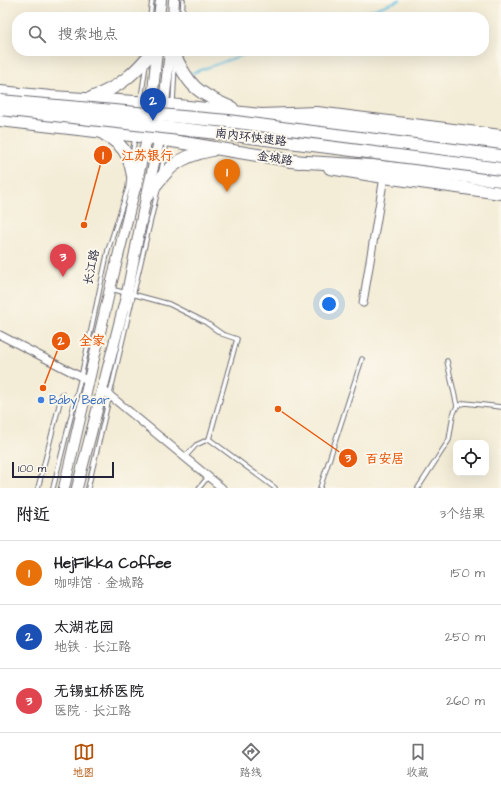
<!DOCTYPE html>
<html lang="zh">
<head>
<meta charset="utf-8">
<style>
	:root { --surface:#fff; --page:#f6f6f6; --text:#202124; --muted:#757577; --line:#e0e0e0; --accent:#b45309 }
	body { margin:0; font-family:"Architects Daughter","LXGW WenKai TC",sans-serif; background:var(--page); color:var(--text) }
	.controls { position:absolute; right:12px; bottom:12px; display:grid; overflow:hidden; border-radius:8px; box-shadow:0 4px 16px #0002 }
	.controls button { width:36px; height:36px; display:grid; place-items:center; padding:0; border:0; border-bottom:1px solid var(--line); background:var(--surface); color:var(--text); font:20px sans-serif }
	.scale { position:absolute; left:12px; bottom:10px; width:102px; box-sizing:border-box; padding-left:4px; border:2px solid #22223b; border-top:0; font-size:11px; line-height:14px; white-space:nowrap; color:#22223b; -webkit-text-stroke:3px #fbf7ec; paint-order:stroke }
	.you { position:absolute; left:329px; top:304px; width:14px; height:14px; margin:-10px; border:3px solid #fff; border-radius:50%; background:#1a73e8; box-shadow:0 0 0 6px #1a73e833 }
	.badge { display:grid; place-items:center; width:26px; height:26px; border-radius:50%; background:var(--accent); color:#fff; font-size:13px; font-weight:700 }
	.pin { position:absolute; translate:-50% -33px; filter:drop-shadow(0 1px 2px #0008) }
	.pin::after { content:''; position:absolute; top:21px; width:14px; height:12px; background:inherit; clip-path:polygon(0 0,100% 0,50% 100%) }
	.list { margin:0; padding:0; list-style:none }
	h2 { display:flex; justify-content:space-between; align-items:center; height:52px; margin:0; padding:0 16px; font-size:17px }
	h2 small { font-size:13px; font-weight:400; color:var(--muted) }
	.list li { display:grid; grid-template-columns:26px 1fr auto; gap:12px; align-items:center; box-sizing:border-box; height:64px; padding:0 16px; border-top:1px solid var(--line) }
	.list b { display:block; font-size:15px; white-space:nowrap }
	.list p { margin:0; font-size:13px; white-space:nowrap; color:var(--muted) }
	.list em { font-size:13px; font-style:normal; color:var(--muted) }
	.icon { flex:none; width:22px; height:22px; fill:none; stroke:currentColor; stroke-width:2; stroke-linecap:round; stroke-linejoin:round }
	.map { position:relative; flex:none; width:501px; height:488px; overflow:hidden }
	.search { position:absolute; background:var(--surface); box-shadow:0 4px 16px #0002; left:12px; right:12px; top:12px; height:44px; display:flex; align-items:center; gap:10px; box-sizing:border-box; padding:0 14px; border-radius:16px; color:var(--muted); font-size:15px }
	.sheet { height:244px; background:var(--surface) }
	nav { display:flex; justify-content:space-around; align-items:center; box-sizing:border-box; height:56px; border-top:1px solid var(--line); background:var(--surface); font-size:11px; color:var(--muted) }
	nav a { display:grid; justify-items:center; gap:2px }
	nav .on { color:var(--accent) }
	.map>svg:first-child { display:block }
</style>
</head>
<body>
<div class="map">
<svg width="501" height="488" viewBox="0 0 501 488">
	<rect width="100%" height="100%" fill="#fbf7ec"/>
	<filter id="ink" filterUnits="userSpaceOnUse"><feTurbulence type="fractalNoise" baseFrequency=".025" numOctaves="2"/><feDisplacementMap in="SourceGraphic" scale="8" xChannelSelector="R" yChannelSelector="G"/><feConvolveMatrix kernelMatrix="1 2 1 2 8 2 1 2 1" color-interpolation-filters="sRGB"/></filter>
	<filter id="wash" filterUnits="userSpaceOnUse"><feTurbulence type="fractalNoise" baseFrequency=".012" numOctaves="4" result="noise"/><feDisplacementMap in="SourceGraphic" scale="16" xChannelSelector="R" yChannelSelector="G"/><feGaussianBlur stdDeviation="0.9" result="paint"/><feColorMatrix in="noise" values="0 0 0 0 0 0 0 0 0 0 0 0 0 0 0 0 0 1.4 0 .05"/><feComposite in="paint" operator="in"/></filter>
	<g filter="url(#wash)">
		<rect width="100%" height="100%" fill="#f3ecd6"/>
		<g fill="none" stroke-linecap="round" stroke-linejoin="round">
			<g stroke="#65c1e3" stroke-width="2">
				<polyline points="352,17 400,0"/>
				<polyline points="192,73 254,51"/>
			</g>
		</g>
	</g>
	<g filter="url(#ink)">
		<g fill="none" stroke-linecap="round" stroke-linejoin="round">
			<defs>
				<g id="service">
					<polyline points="150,17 152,0"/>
					<polyline points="182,17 183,0"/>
					<polyline points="141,99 146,64"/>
					<polyline points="173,102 175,65"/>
					<polyline points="132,157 135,137"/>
					<polyline points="161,171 167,142"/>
					<polyline points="111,289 126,293"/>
					<polyline points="132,294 169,304 205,322 222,334 237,339 209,439"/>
					<polyline points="447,361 457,406"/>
					<polyline points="185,457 196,445 209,439 275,488"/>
					<polyline points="38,488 62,394"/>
					<polyline points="53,488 81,377 108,250 128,188 129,179"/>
					<polyline points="88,488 158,189"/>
					<polyline points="199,488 208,477"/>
					<polyline points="320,488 362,359"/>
					<polyline points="418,488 449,440 453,415 457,406 465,403 501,407"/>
				</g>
				<g id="minor">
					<polyline points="363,303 384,177"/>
					<polyline points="0,335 89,381"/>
					<polyline points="102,389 222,488"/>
				</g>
				<g id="secondary">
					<polyline points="159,17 161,0"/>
					<polyline points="173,17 174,0"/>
					<polyline points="151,111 157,51"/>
					<polyline points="163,112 170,51"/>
					<polyline points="64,488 110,289 149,131"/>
					<polyline points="77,488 127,293 143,212 161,132"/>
				</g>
				<g id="primary">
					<path d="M173,51C188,86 197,93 232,108"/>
					<polyline points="0,92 51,97 152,103 261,115 317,113 501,136"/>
					<path d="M91,98C120,87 134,74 153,51"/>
					<polyline points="0,120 148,137 300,162"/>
					<path d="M104,134C129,147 131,162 135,187"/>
					<polyline points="330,168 384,177 501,193"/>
					<path d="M147,196C168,168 176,157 212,150"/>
				</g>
				<g id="trunk">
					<polyline points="261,115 501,146"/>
					<polyline points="290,161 373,166 501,180"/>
				</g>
			</defs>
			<use href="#service" stroke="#6b6971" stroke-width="5.5"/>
			<use href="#minor" stroke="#6b6971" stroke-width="9"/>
			<use href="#secondary" stroke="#6b6971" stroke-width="12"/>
			<use href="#primary" stroke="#6b6971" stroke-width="14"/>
			<use href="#trunk" stroke="#6b6971" stroke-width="14"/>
			<use href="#service" stroke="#fff" stroke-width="3.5"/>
			<use href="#minor" stroke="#fff" stroke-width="7"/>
			<use href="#secondary" stroke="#fff" stroke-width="10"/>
			<use href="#primary" stroke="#fff" stroke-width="12"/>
			<use href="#trunk" stroke="#fff" stroke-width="12"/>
			<defs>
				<g id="trunk-bridge">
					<polyline points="0,101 228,121 501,156"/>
					<polyline points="0,109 226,134 501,169"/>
				</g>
			</defs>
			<use href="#trunk-bridge" stroke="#6b6971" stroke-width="14" stroke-linecap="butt"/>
			<use href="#trunk-bridge" stroke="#fff" stroke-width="12"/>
		</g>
	</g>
	<circle fill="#3f7fe0" stroke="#fbf7ec" stroke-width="1.5" cx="41" cy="400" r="4"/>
	<g text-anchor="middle" stroke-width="4" stroke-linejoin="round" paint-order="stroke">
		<g font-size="12" fill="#22223b" stroke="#fbf7ec">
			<text transform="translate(251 137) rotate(7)" y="4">南内环快速路</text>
			<text transform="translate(275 158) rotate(9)" y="4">金城路</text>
			<text transform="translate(91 267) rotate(-78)" y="4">长江路</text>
		</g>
		<g font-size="12" fill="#366cbe" stroke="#fbf7ec" text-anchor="start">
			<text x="49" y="404">Baby Bear</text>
		</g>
	</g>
	<path fill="none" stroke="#e8590c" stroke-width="1.5" d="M84 225L103 155M43 388L61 341M278 409L348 458"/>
	<g fill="#e8590c" stroke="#fbf7ec" stroke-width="1.5">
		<circle cx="84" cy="225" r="4"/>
		<circle cx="43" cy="388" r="4"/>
		<circle cx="278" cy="409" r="4"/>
		<circle cx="103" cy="155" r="10"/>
		<circle cx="61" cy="341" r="10"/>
		<circle cx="348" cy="458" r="10"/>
	</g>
	<g font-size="12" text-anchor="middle" font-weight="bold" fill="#fff">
		<text x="103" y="159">1</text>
		<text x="61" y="345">2</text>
		<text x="348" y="462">3</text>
	</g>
	<g font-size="13" text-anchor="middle" font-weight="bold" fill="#e8590c" stroke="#fbf7ec" stroke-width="4" stroke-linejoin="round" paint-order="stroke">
		<text x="147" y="160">江苏银行</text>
		<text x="92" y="345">全家</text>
		<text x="385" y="463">百安居</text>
	</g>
</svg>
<div class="controls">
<button><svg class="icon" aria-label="locate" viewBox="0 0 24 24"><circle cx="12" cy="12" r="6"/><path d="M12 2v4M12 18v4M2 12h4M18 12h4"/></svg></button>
</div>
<div class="scale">100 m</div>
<div class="you"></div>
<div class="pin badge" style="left:227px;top:192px;background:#e8710a">1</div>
<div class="pin badge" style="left:153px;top:121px;background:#1a4fb4">2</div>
<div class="pin badge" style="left:63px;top:277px;background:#e0444e">3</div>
<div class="search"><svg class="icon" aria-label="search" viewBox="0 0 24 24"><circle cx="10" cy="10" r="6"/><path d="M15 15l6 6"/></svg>搜索地点</div>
</div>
<section class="sheet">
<h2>附近<small>3个结果</small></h2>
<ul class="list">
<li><span class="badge" style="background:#e8710a">1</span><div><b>HejFikka Coffee</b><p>咖啡馆 · 金城路</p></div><em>150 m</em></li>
<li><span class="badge" style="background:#1a4fb4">2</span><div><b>太湖花园</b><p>地铁 · 长江路</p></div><em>250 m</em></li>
<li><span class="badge" style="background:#e0444e">3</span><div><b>无锡虹桥医院</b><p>医院 · 长江路</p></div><em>260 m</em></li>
</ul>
</section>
<nav>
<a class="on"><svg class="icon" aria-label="map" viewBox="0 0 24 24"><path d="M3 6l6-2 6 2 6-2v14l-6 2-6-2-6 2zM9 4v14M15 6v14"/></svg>地图</a>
<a><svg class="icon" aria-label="directions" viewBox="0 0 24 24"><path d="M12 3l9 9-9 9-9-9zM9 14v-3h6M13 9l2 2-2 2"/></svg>路线</a>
<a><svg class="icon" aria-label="saved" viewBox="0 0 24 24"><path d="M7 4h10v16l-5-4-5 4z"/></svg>收藏</a>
</nav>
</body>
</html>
